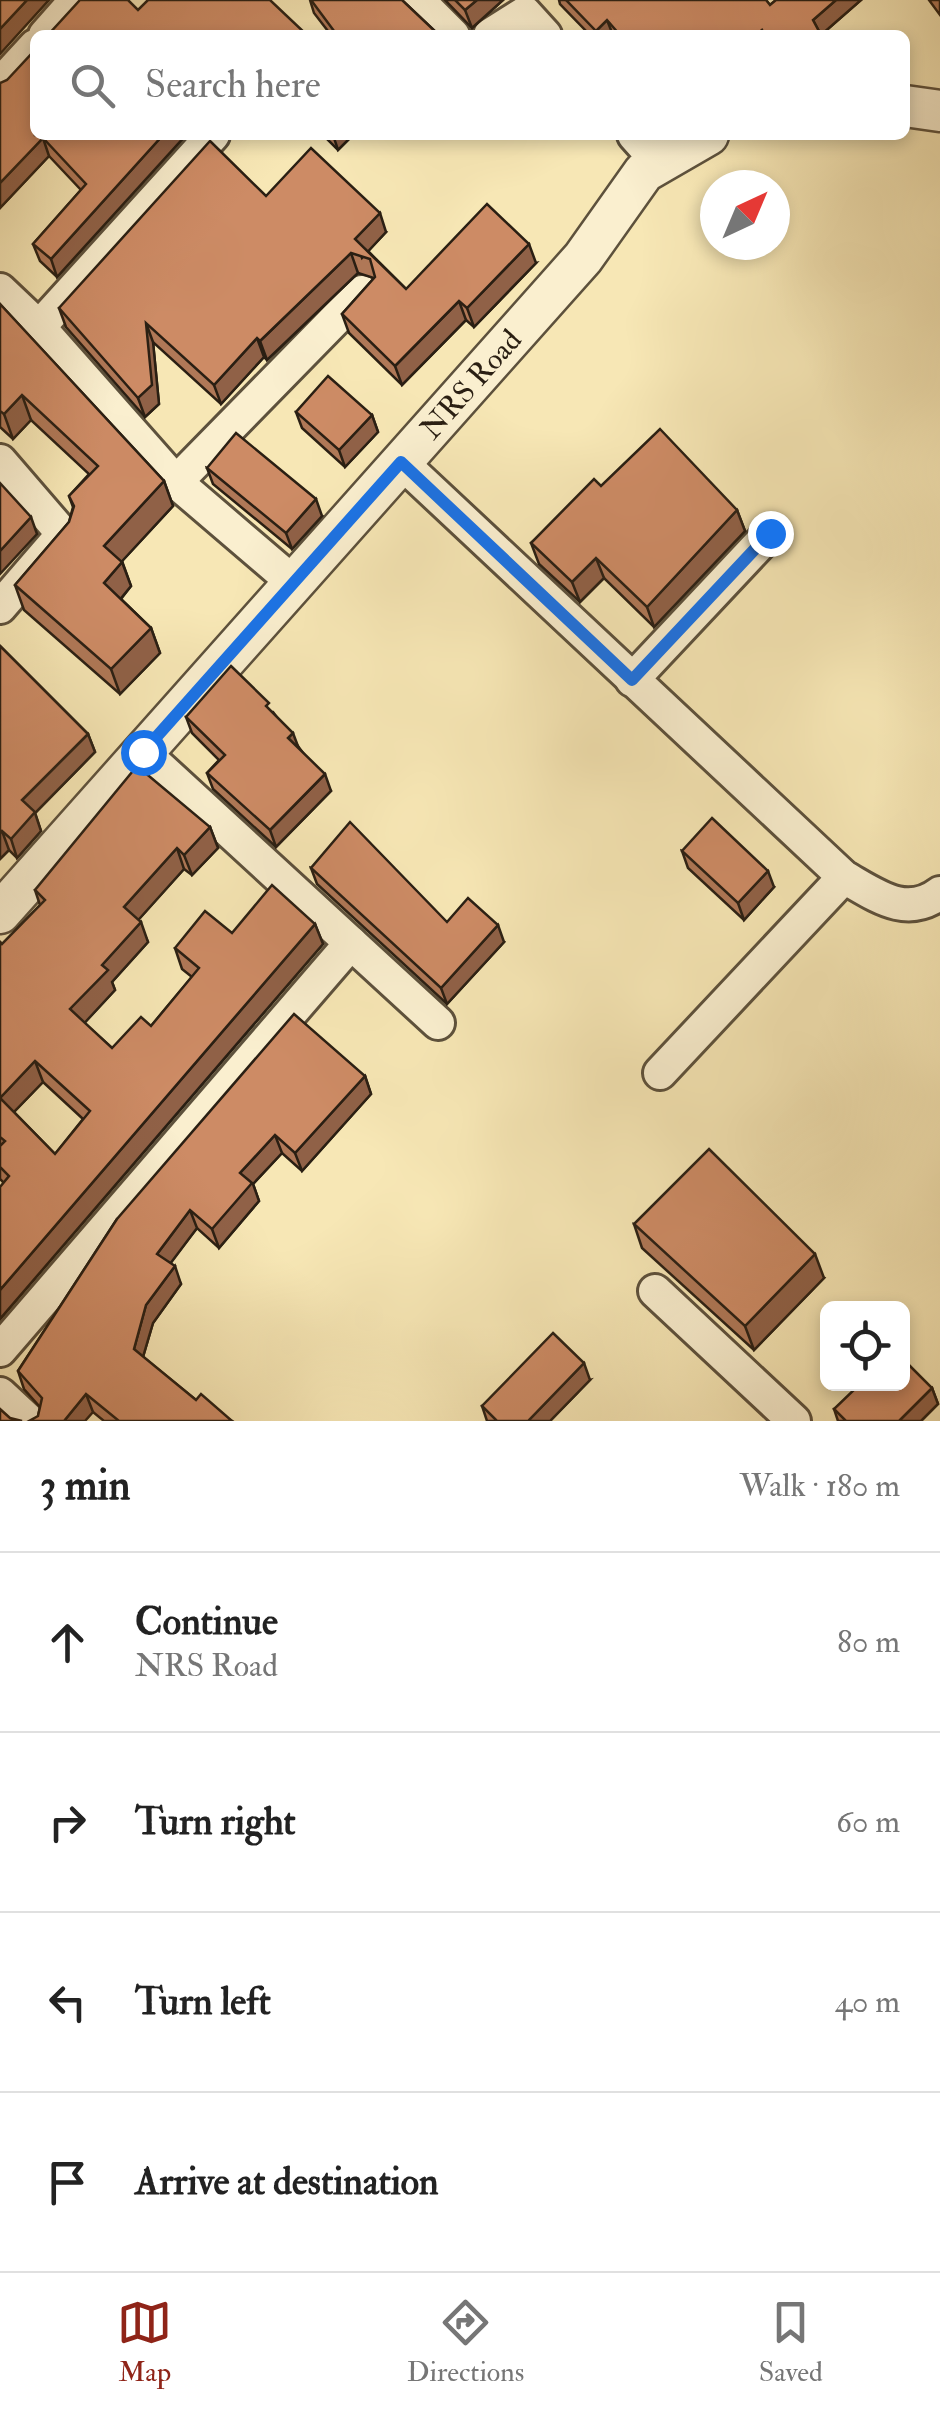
<!DOCTYPE html>
<html lang="en">
<head>
<meta charset="utf-8">
<style>
	:root { --surface:#fff; --page:#f6f6f6; --text:#222; --muted:#767676; --line:#e0e0e0; --accent:#8f2418 }
	body { margin:0; font-family:"IM FELL Double Pica",serif; background:var(--page); color:var(--text) }
	.controls { position:absolute; right:30px; bottom:30px; display:grid; overflow:hidden; border-radius:15px; box-shadow:0 5px 15px #0003 }
	.controls button { width:90px; height:90px; display:grid; place-items:center; padding:0; border:0; border-bottom:2px solid var(--line); background:var(--surface); color:var(--text); font:50px sans-serif }
	.compass { position:absolute; left:700px; top:170px; width:90px; height:90px; border-radius:50%; background:var(--surface); box-shadow:0 5px 15px #0003; rotate:44deg }
	.stop { position:absolute; width:30px; height:30px; margin:-22px; border:8px solid #1a73e8; border-radius:50%; background:#fff }
	.stop.end { background:#1a73e8; border-color:#fff; box-shadow:0 2px 10px #0008 }
	.list { margin:0; padding:0; list-style:none }
	h2 { display:flex; justify-content:space-between; align-items:center; height:130px; margin:0; padding:0 40px; font-size:42px }
	h2 small { font-size:32px; font-weight:400; color:var(--muted) }
	.list li { display:grid; grid-template-columns:65px 1fr auto; gap:30px; align-items:center; box-sizing:border-box; height:180px; padding:0 40px; border-top:2px solid var(--line) }
	.list b { display:block; font-size:38px; white-space:nowrap }
	.list p { margin:0; font-size:32px; white-space:nowrap; color:var(--muted) }
	.list em { font-size:32px; font-style:normal; color:var(--muted) }
	.icon { flex:none; width:55px; height:55px; fill:none; stroke:currentColor; stroke-width:2; stroke-linecap:round; stroke-linejoin:round }
	.map { position:relative; flex:none; width:940px; height:1421px; overflow:hidden }
	.search { position:absolute; background:var(--surface); box-shadow:0 5px 15px #0003; left:30px; right:30px; top:30px; height:110px; display:flex; align-items:center; gap:25px; box-sizing:border-box; padding:0 35px; border-radius:15px; color:var(--muted); font-size:38px }
	.sheet { height:850px; background:var(--surface) }
	nav { display:flex; justify-content:space-around; align-items:center; box-sizing:border-box; height:140px; border-top:2px solid var(--line); background:var(--surface); font-size:28px; color:var(--muted) }
	nav a { display:grid; justify-items:center; gap:5px }
	nav .on { color:var(--accent) }
	.map>svg:first-child { display:block }
</style>
</head>
<body>
<div class="map">
<svg width="940" height="1421" viewBox="0 0 940 1421">
	<rect width="100%" height="100%" fill="#f7e7b5"/>
	<filter id="stains"><feTurbulence type="fractalNoise" baseFrequency=".002" numOctaves="4"/><feColorMatrix values="0 0 0 0 .2 0 0 0 0 .09 0 0 0 0 .02 0 0 0 .5 -.17"/></filter>
	<radialGradient id="worn" r=".72"><stop offset=".6" stop-color="#630" stop-opacity="0"/><stop offset="1" stop-color="#630" stop-opacity=".3"/></radialGradient>
	<g fill="none" stroke-linecap="round" stroke-linejoin="round">
		<defs>
			<g id="minor">
				<polyline points="418,0 453,35"/>
				<polyline points="45,35 76,0"/>
				<polyline points="490,35 525,13 545,35"/>
				<polyline points="0,84 35,46"/>
				<polyline points="634,135 659,163"/>
				<polyline points="0,290 39,327 176,482 294,583"/>
				<polyline points="39,327 213,135"/>
				<polyline points="0,461 63,534 0,607"/>
				<path d="M401,462L844,877C876,895 906,919 940,893"/>
				<polyline points="176,482 362,292"/>
				<polyline points="632,680 770,533"/>
				<polyline points="143,752 438,1023"/>
				<polyline points="660,1073 844,877"/>
				<polyline points="655,1291 794,1421"/>
				<polyline points="0,1350 351,943"/>
				<polyline points="0,1394 29,1421"/>
			</g>
			<g id="tertiary">
				<polyline points="905,106 940,111"/>
				<path id="s1" d="M0,913L583,258L644,172L708,135"/>
			</g>
		</defs>
		<use href="#minor" stroke="#5d513c" stroke-width="38"/>
		<use href="#tertiary" stroke="#5d513c" stroke-width="45"/>
		<use href="#minor" stroke="#faefcf" stroke-width="32"/>
		<use href="#tertiary" stroke="#faefcf" stroke-width="40"/>
	</g>
	<g fill="#b07857" stroke="#2a1f13" stroke-width="2.5" fill-rule="evenodd">
		<polygon points="310,0 402,0 439,35 331,35 314,13"/>
		<polygon points="445,0 503,0 472,28"/>
		<polygon points="559,0 766,0 770,5 776,0 861,0 821,35 590,35 560,4"/>
		<polygon points="929,0 940,0 940,15"/>
		<polygon points="0,83 186,135 57,277 40,261 33,244 81,190 49,156 0,208"/>
		<polygon points="323,135 353,135 338,150"/>
		<polygon points="266,196 386,232 368,251 406,289 536,263 474,327 466,320 402,385 349,333 342,314 374,278 358,273 267,360 264,357 221,404 153,342 159,404 145,417 66,327 59,308"/>
		<polygon points="0,304 164,481 173,506 122,561 131,586 121,599 151,628 160,653 120,694 24,610 15,585 69,522 73,507 69,496 89,474 31,420 13,439 0,427"/>
		<polygon points="296,412 372,415 378,432 345,467 302,428"/>
		<polygon points="207,468 322,516 292,549 213,484"/>
		<polygon points="601,486 737,510 745,531 654,627 604,578 580,602 539,564 531,543"/>
		<polygon points="0,646 88,734 95,752 35,813 41,831 17,858 9,850 0,859"/>
		<polygon points="273,712 331,791 276,847 213,789 207,773 219,760 192,733 186,717"/>
		<path d="M210,827L218,848L192,875L184,869L138,920L148,942L112,982L115,990L84,1023L112,1048L151,1026L192,977L182,969L175,948L232,933L315,924L323,944L0,1319L4,1183L0,1179V942L2,944L40,905L35,890ZM43,1082L83,1119L55,1154L14,1112Z"/>
		<polygon points="682,851 774,887 744,920 688,868"/>
		<polygon points="311,868 447,922 504,942 447,1004 317,884"/>
		<polygon points="365,1076 371,1094 302,1171 282,1153 253,1184 259,1201 219,1248 197,1228 170,1263 181,1284 153,1323 143,1357 196,1400 232,1421 104,1421 93,1412 38,1416 40,1407 24,1389 18,1371 117,1219"/>
		<polygon points="634,1224 824,1278 754,1350 642,1248"/>
		<polygon points="590,1380 550,1421 487,1421 482,1406"/>
		<polygon points="932,1388 938,1404 921,1421 838,1421 834,1409"/>
	</g>
	<g fill="#906147" stroke="#2a1f13" stroke-width="2.5">
		<polygon points="27,0 49,0 0,54 0,29"/>
		<polygon points="477,0 503,0 472,28 465,10"/>
		<polygon points="836,0 861,0 821,35 813,20"/>
		<polygon points="607,20 613,35 598,35 596,31"/>
		<polygon points="163,135 186,135 57,277 51,259"/>
		<polygon points="333,135 353,135 338,150"/>
		<polygon points="43,138 49,156 0,208 0,183"/>
		<polygon points="380,213 386,232 362,258 355,239"/>
		<polygon points="529,244 536,263 474,327 467,308"/>
		<polygon points="351,253 358,273 267,360 260,341"/>
		<polygon points="459,301 466,320 402,385 395,366"/>
		<polygon points="146,323 153,342 159,404 145,417 138,398"/>
		<polygon points="257,338 264,357 221,404 214,385"/>
		<polygon points="22,395 31,420 13,439 4,414"/>
		<polygon points="372,415 378,432 345,467 339,450"/>
		<polygon points="164,481 173,506 113,571 104,546"/>
		<polygon points="316,499 322,516 292,549 286,533"/>
		<polygon points="737,510 745,531 654,627 647,607"/>
		<polygon points="31,517 37,534 0,574 0,551"/>
		<polygon points="596,558 604,578 580,602 572,582"/>
		<polygon points="122,562 131,586 113,608 104,583"/>
		<polygon points="151,628 160,653 120,694 111,669"/>
		<polygon points="293,733 299,749 288,738"/>
		<polygon points="88,734 95,752 35,813 41,831 17,858 11,839 22,800"/>
		<polygon points="325,774 331,791 276,847 270,830"/>
		<polygon points="210,827 218,848 192,875 184,855"/>
		<polygon points="2,831 9,850 0,859 0,833"/>
		<polygon points="177,848 184,869 132,927 124,907"/>
		<polygon points="768,871 774,887 744,920 738,903"/>
		<polygon points="141,922 148,942 112,982 115,990 78,1030 70,1009 102,965"/>
		<polygon points="315,924 323,944 0,1319 0,1290"/>
		<polygon points="498,925 504,942 447,1004 441,988"/>
		<polygon points="35,1061 43,1082 8,1118 0,1098"/>
		<polygon points="365,1076 371,1094 302,1171 295,1153"/>
		<polygon points="275,1135 282,1153 253,1184 259,1201 219,1248 212,1229 240,1173"/>
		<polygon points="190,1210 197,1228 164,1272 157,1254"/>
		<polygon points="815,1254 824,1278 754,1350 745,1326"/>
		<polygon points="175,1266 181,1284 153,1323 140,1367 134,1349 146,1305"/>
		<polygon points="584,1363 590,1380 550,1421 528,1421"/>
		<polygon points="932,1388 938,1404 921,1421 899,1421"/>
		<polygon points="86,1394 93,1412 85,1421 64,1421"/>
	</g>
	<g fill="#cd8b65" stroke="#2a1f13" stroke-width="2.5" fill-rule="evenodd">
		<polygon points="0,0 27,0 0,29"/>
		<polygon points="80,0 128,0 138,10 148,0 270,0 307,35 48,35"/>
		<polygon points="311,0 402,0 439,35 337,35"/>
		<polygon points="455,0 477,0 465,10"/>
		<polygon points="566,0 766,0 770,5 776,0 836,0 813,20 821,35 765,35 762,30 756,35 620,35 607,20 596,31"/>
		<polygon points="35,50 35,135 163,135 51,259 33,244 86,184 43,138 0,183 0,83 7,80"/>
		<polygon points="210,141 266,196 311,148 380,213 355,239 406,289 487,204 529,244 467,308 459,301 395,366 342,314 375,277 370,259 351,253 260,341 257,338 214,385 146,323 152,385 138,398 59,308"/>
		<polygon points="0,304 164,481 104,546 122,562 104,583 151,628 111,669 15,585 69,522 74,506 69,496 98,466 22,395 4,414 0,411"/>
		<polygon points="328,376 372,415 339,450 296,412"/>
		<polygon points="660,429 737,510 647,607 596,558 572,582 531,543 594,479 601,486"/>
		<polygon points="236,433 316,499 286,533 207,468"/>
		<polygon points="0,483 31,517 0,551"/>
		<polygon points="0,646 88,734 22,800 35,812 11,839 2,831 0,833"/>
		<polygon points="231,666 269,703 266,706 293,733 288,738 325,774 270,830 207,773 225,755 186,717"/>
		<path d="M137,766L210,827L184,855L177,848L124,907L141,922L102,965L108,970L70,1009L112,1048L141,1017L151,1026L199,968L175,948L205,911L232,933L272,885L315,924L0,1290V1187L9,1176L0,1167V1146L5,1141L0,1137V942L2,944L45,900L35,890ZM35,1061L90,1111L55,1154L0,1098Z"/>
		<polygon points="712,818 768,871 738,903 682,851"/>
		<polygon points="350,822 447,922 468,898 498,925 441,988 311,868"/>
		<polygon points="294,1014 365,1076 295,1153 275,1135 240,1173 252,1183 212,1229 190,1210 157,1254 175,1266 146,1305 134,1349 196,1400 201,1394 232,1421 119,1421 86,1394 64,1421 29,1421 38,1416 42,1398 18,1371 117,1219"/>
		<polygon points="709,1149 815,1254 745,1326 634,1224"/>
		<polygon points="553,1333 584,1363 528,1421 497,1421 482,1406"/>
		<polygon points="902,1358 932,1388 899,1421 846,1421 834,1409 860,1384 902,1384"/>
		<polygon points="0,1409 10,1418 22,1421 0,1421"/>
	</g>
	<g fill="none" stroke-linecap="round" stroke-linejoin="round">
		<polyline stroke="#1a73e8" stroke-width="12" points="143,752 401,462 632,680 770,533"/>
	</g>
	<g text-anchor="middle" stroke-width="8" stroke-linejoin="round" paint-order="stroke">
		<g font-size="30" fill="#2a1f13" stroke="#faefcf">
			<text dy="10" stroke="none"><textPath href="#s1" startOffset="708">NRS Road</textPath></text>
		</g>
	</g>
	<rect width="100%" height="100%" filter="url(#stains)"/>
	<rect width="100%" height="100%" fill="url(#worn)"/>
</svg>
<div class="controls">
<button><svg class="icon" aria-label="locate" viewBox="0 0 24 24"><circle cx="12" cy="12" r="6"/><path d="M12 2v4M12 18v4M2 12h4M18 12h4"/></svg></button>
</div>
<svg class="compass" viewBox="-18 -18 36 36"><path d="M0-13l5 13h-10z" fill="#e53935"/><path d="M0 13l5-13h-10z" fill="#767676"/></svg>
<div class="stop" style="left:143px;top:752px"></div>
<div class="stop end" style="left:770px;top:533px"></div>
<div class="search"><svg class="icon" aria-label="search" viewBox="0 0 24 24"><circle cx="10" cy="10" r="6"/><path d="M15 15l6 6"/></svg>Search here</div>
</div>
<section class="sheet">
<h2>3 min<small>Walk · 180 m</small></h2>
<ul class="list">
<li><svg class="icon" aria-label="ahead" viewBox="0 0 24 24"><path d="M12 20V5M6 11l6-6 6 6"/></svg><div><b>Continue</b><p>NRS Road</p></div><em>80 m</em></li>
<li><svg class="icon" aria-label="right" viewBox="0 0 24 24"><path d="M7 20v-9h11M14 6l5 5-5 5"/></svg><div><b>Turn right</b></div><em>60 m</em></li>
<li><svg class="icon" aria-label="left" viewBox="0 0 24 24"><path d="M17 20v-9H6M10 6l-5 5 5 5"/></svg><div><b>Turn left</b></div><em>40 m</em></li>
<li><svg class="icon" aria-label="arrive" viewBox="0 0 24 24"><path d="M6 21V4h12l-3 4 3 4H6"/></svg><div><b>Arrive at destination</b></div></li>
</ul>
</section>
<nav>
<a class="on"><svg class="icon" aria-label="map" viewBox="0 0 24 24"><path d="M3 6l6-2 6 2 6-2v14l-6 2-6-2-6 2zM9 4v14M15 6v14"/></svg>Map</a>
<a><svg class="icon" aria-label="directions" viewBox="0 0 24 24"><path d="M12 3l9 9-9 9-9-9zM9 14v-3h6M13 9l2 2-2 2"/></svg>Directions</a>
<a><svg class="icon" aria-label="saved" viewBox="0 0 24 24"><path d="M7 4h10v16l-5-4-5 4z"/></svg>Saved</a>
</nav>
</body>
</html>
